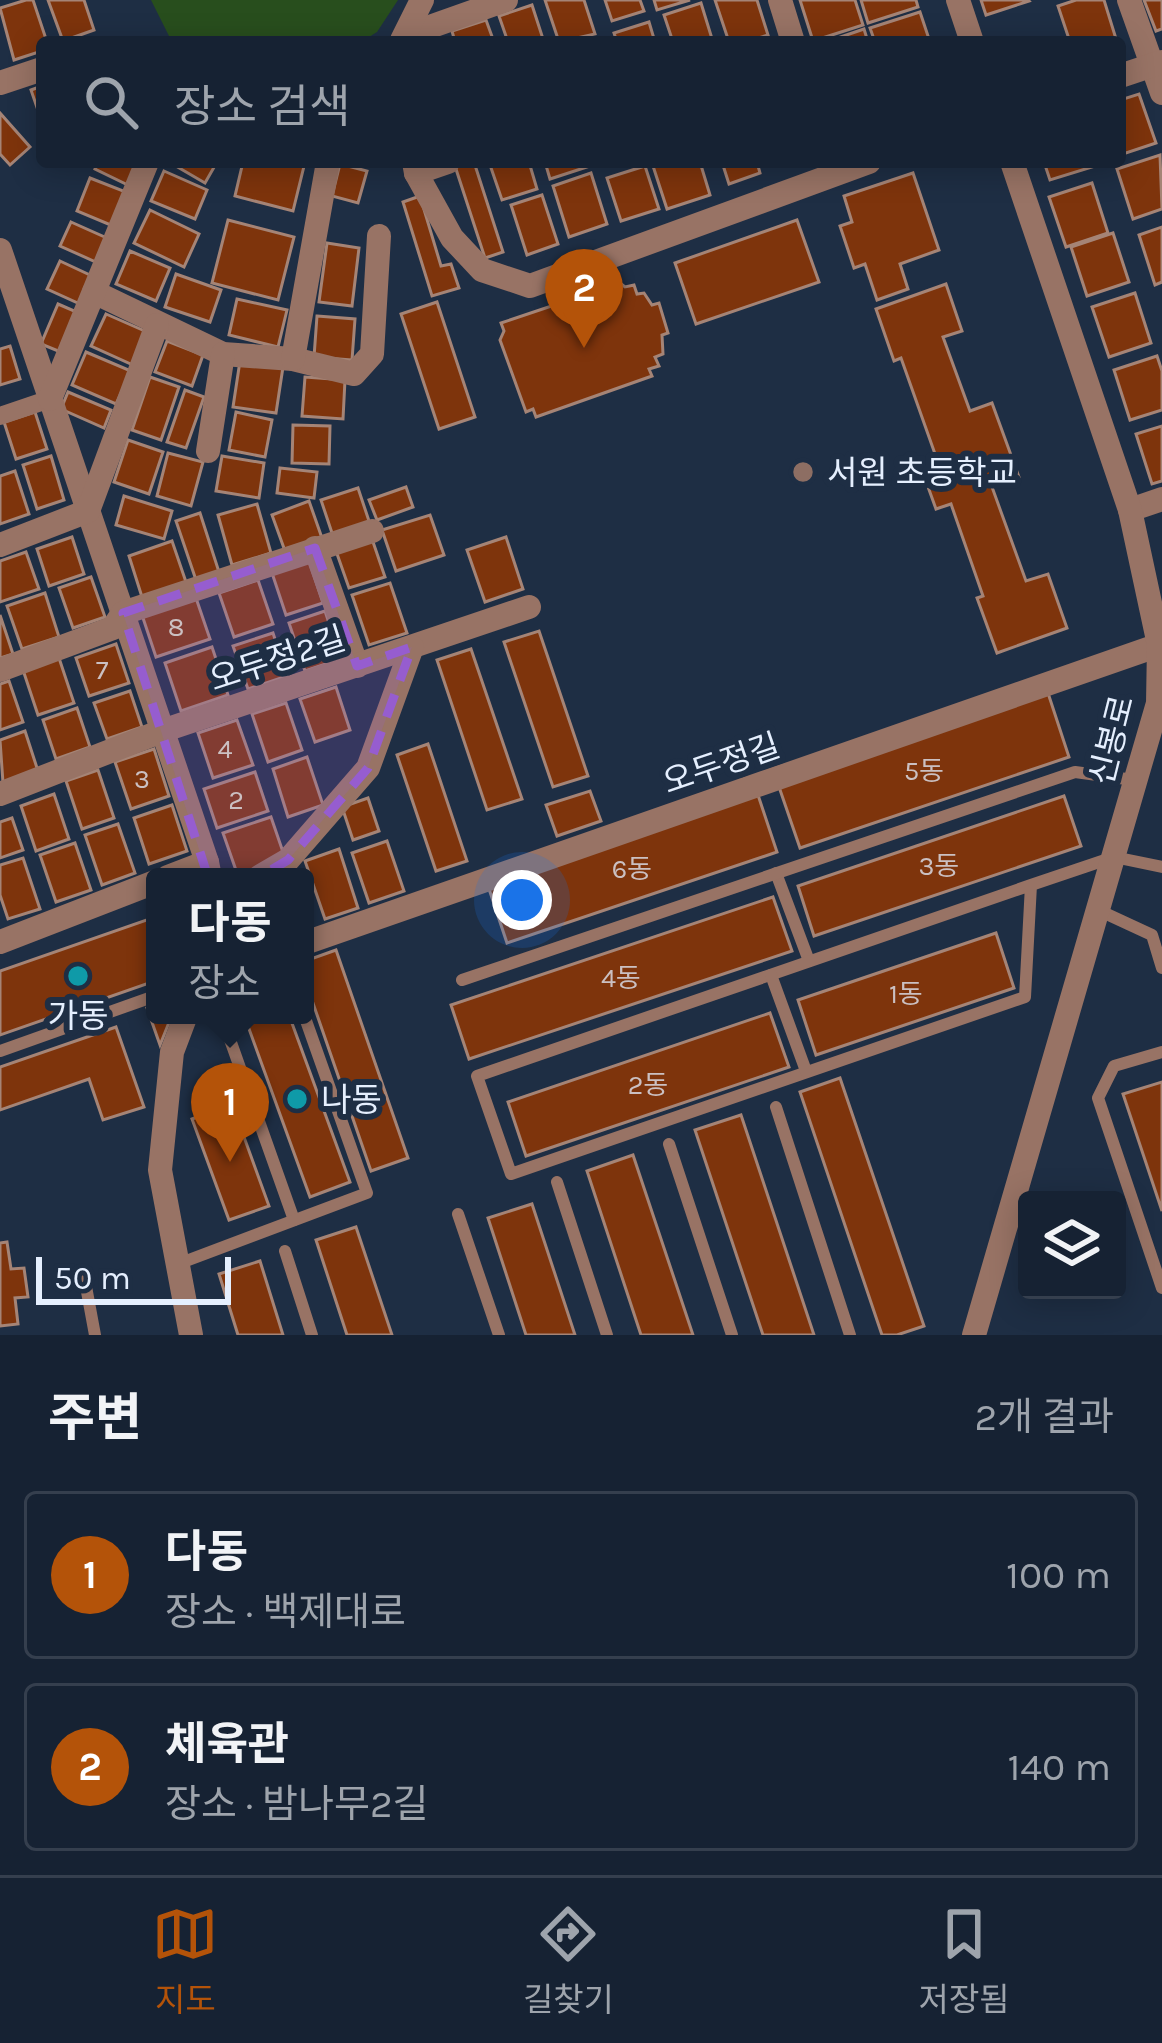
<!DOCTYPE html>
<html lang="ko">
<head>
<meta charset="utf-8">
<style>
	:root { --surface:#162233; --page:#232f3f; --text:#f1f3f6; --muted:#9ea4ac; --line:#353f4e; --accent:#b45309 }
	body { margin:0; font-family:Karla,"Noto Sans KR",sans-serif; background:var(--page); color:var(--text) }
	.controls { position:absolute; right:36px; bottom:36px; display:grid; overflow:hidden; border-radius:12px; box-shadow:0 6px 30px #0003 }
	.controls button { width:108px; height:108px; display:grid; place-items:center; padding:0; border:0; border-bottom:3px solid var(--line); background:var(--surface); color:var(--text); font:60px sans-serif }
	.scale { position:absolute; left:36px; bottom:30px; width:195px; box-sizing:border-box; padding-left:12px; border:6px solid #e5effe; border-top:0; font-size:33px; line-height:42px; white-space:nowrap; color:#e5effe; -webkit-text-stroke:9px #1e2e44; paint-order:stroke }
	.you { position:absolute; left:522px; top:900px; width:42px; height:42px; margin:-30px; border:9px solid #fff; border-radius:50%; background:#1a73e8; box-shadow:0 0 0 18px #1a73e833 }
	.badge { display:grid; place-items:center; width:78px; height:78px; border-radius:50%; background:var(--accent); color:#fff; font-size:39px; font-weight:700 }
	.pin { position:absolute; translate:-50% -99px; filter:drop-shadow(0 3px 6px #0008) }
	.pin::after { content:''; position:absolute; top:63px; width:42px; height:36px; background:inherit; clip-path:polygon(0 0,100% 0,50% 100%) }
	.popup { position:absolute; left:146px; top:868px; width:168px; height:156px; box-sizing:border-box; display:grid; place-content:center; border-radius:12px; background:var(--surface); filter:drop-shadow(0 3px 9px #0005); font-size:39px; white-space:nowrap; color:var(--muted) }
	.popup b { font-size:45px; color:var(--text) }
	.popup::after { content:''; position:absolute; left:50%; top:100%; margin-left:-24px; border:24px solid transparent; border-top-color:var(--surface) }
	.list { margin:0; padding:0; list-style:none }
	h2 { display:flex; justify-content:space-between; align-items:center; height:156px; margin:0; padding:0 48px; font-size:51px }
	h2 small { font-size:39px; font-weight:400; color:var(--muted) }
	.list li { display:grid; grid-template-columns:78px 1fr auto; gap:36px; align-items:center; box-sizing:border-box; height:168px; margin:0 24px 24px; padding:0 24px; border:3px solid var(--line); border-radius:12px }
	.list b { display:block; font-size:45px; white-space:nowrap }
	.list p { margin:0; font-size:39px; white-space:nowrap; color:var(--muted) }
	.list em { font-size:39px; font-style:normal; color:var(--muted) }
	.icon { flex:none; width:66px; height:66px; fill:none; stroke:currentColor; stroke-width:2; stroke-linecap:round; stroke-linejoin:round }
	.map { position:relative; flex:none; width:1162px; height:1335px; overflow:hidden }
	.search { position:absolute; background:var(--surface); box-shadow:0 6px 30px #0003; left:36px; right:36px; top:36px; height:132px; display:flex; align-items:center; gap:30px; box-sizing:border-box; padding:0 42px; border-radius:12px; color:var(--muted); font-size:45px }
	.sheet { height:540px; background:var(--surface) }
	nav { display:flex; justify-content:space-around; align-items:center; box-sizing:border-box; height:168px; border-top:3px solid var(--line); background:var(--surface); font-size:33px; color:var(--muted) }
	nav a { display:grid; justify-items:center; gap:6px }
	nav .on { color:var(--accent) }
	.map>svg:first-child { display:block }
</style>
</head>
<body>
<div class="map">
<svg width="1162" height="1335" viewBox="0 0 1162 1335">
	<rect width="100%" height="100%" fill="#1e2e44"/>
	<polygon fill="#284e1d" points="151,0 398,0 377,32 361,42 172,42"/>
	<g fill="#7e340c" stroke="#a58476" stroke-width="3">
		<polygon points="26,0 33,0 47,42 42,42 42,51 14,60 0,8"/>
		<polygon points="48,0 84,0 94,30 63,41"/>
		<polygon points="545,0 584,0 595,34 559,42"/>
		<polygon points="605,0 640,0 644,11 612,21"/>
		<polygon points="654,0 690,0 657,10"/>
		<polygon points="715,0 757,0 768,35 745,42 729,42"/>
		<polygon points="800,0 855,0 863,25 813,41"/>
		<polygon points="861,0 916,0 918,7 868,23"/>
		<polygon points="981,0 1028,0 1029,1 986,15"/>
		<polygon points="1076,0 1104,0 1117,42 1070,42 1058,6"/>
		<polygon points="1144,0 1162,0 1162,29 1156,31"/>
		<polygon points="701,3 713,42 673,42 664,15"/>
		<polygon points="532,5 544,42 508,42 499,16"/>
		<polygon points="920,12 930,42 875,42 870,28"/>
		<polygon points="486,20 494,42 455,42 452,31"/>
		<polygon points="649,22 655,42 617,42 614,33"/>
		<polygon points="864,29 868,42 826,42"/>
		<polygon points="42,86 42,122 31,90"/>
		<polygon points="1139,94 1156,143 1120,155 1120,100"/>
		<polygon points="0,113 30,147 10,165 0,154"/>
		<polygon points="1160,155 1162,209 1133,219 1117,169"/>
		<polygon points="98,162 144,162 132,187 95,169"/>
		<polygon points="169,162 217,162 205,183"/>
		<polygon points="243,162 305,162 293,211 235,196"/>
		<polygon points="474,162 503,252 485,258 455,166"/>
		<polygon points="489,162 529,162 537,189 502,200"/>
		<polygon points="545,162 586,162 587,167 550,179"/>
		<polygon points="666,162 700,162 710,195 667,209 653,166"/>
		<polygon points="722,162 757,162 760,173 729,184"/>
		<polygon points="1044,162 1091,162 1092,167 1050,180"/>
		<polygon points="340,164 367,171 358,203 332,196"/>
		<polygon points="645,166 659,209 621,221 607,178"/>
		<polygon points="164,171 207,190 195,219 151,201"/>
		<polygon points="591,173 607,224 569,237 553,186"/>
		<polygon points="913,173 939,250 900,264 908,289 877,300 865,264 854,268 840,226 852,222 844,196"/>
		<polygon points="90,178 126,192 113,226 77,211"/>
		<polygon points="1092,183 1108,233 1066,247 1049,197"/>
		<polygon points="542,195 558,244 527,255 511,205"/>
		<polygon points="420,196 441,266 451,264 459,288 432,296 403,202"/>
		<polygon points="150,210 199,234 184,267 134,243"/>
		<polygon points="228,220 294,237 278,300 212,283"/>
		<polygon points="797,220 819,282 696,324 675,263"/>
		<polygon points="71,222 109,239 98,263 60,246"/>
		<polygon points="1162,227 1162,282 1155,285 1139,235"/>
		<polygon points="1113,233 1129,282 1087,296 1071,247"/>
		<polygon points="327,243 359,248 352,306 319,302"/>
		<polygon points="130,251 170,268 156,301 116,284"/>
		<polygon points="60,261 92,276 80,304 47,289"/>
		<polygon points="176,274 221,290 210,322 165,307"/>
		<polygon points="620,283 625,287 634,285 637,294 644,293 652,305 659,303 668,333 662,335 663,354 655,357 659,366 649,369 652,376 536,417 533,409 526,412 500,340 504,331 501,323"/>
		<polygon points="946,284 962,331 943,337 970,411 992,403 1019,477 992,487 1026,581 1048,574 1067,628 997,653 977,598 983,596 951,504 936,509 923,473 940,468 901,358 894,361 876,309"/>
		<polygon points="1135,293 1151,343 1109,357 1092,307"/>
		<polygon points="237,299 287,310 278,347 229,335"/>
		<polygon points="437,302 475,417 439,429 401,314"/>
		<polygon points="58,304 79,313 63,353 41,344"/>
		<polygon points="106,314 147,332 133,365 91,346"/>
		<polygon points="317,316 355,319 352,360 314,357"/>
		<polygon points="167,341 203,355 192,386 155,372"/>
		<polygon points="10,346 20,379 0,385 0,349"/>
		<polygon points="86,352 131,371 116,404 72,385"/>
		<polygon points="1157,356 1162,371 1162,410 1130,420 1114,370"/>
		<polygon points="240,361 283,367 276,413 233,407"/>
		<polygon points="150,377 179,387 161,440 132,430"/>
		<polygon points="305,377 345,380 343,419 302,416"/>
		<polygon points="185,390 204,397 186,448 167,442"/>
		<polygon points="68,392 111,410 104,428 61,409"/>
		<polygon points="35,412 47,449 16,459 4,422"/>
		<polygon points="236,412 272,420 265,457 229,450"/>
		<polygon points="293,425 330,426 329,464 292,463"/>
		<polygon points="1162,426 1162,481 1152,484 1136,434"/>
		<polygon points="128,440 163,452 149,494 114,482"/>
		<polygon points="168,453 203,462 191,506 157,496"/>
		<polygon points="51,456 64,500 37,509 23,465"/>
		<polygon points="222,456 264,463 259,498 216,491"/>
		<polygon points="280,468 317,472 314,498 277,493"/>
		<polygon points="15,471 29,514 0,524 0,476"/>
		<polygon points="406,487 413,507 377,520 369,500"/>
		<polygon points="358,488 370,524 333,536 321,500"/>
		<polygon points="124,496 172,511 164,539 116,525"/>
		<polygon points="309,501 322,538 285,551 272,515"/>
		<polygon points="257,504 271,553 232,565 218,515"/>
		<polygon points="200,513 219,572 196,580 176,521"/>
		<polygon points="430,515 444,555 396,571 382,530"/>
		<polygon points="72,537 84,574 49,586 37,549"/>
		<polygon points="506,537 523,589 485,602 467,550"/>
		<polygon points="372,539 385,577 349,588 336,551"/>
		<polygon points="172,541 186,582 142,597 129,556"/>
		<polygon points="26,552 39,589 0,602 0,561"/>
		<polygon points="309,561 323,603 286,615 272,573"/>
		<polygon points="91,577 105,617 73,628 59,588"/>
		<polygon points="258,580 273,624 234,637 219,593"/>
		<polygon points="390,583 407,633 369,645 352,595"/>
		<polygon points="45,593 59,637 22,649 7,606"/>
		<polygon points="196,598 210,639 156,657 142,615"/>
		<polygon points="325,611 341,659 305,671 289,623"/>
		<polygon points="0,615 13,654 0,658"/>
		<polygon points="539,631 588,776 553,787 504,642"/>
		<polygon points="273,633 287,676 248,689 233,646"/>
		<polygon points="116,644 129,683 89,696 76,658"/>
		<polygon points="212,647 228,695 181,711 165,663"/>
		<polygon points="471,649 522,799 487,810 437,660"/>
		<polygon points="59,658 74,703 38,715 23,670"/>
		<polygon points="9,681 23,722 0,730 0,684"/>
		<polygon points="336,687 350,730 315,742 300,699"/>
		<polygon points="130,691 142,727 107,739 94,703"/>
		<polygon points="1048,693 1069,757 800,848 778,784"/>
		<polygon points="286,703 302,750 268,762 252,714"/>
		<polygon points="77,708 90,747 56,759 43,720"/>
		<polygon points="237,720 253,765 213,778 198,733"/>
		<polygon points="25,731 38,771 3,783 0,740"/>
		<polygon points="428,744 467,861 436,871 397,755"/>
		<polygon points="154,749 169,796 131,809 115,762"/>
		<polygon points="307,757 323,805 288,817 273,769"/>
		<polygon points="98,770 114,818 82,829 66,781"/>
		<polygon points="255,772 268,811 217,828 204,789"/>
		<polygon points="590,791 601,821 557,836 546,805"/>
		<polygon points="54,794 69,839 36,851 21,806"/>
		<polygon points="758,795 777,852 507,943 488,886"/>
		<polygon points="1064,796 1081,846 814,936 798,886"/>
		<polygon points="368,798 379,831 353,840 342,807"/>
		<polygon points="172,805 187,851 149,864 134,818"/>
		<polygon points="271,817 283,852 255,870 238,876 223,833"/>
		<polygon points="12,818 23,850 0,858 0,822"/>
		<polygon points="118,824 135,873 102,885 85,835"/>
		<polygon points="387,841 404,891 369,903 352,853"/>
		<polygon points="75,843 91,890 56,902 40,855"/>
		<polygon points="339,849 358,908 325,919 305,861"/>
		<polygon points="23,858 40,909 8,919 0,895 0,865"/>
		<polygon points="773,897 792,951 469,1059 451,1005"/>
		<polygon points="155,917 155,981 0,1035 0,971"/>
		<polygon points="996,933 1014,988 816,1055 798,1000"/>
		<polygon points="336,950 408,1158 371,1171 305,980 305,961"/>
		<polygon points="155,1005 155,1015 172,1015 160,1045 147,1008"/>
		<polygon points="770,1013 789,1067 526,1156 508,1102"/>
		<polygon points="244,1015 289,1015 350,1182 310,1197"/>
		<polygon points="116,1027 144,1107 103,1120 89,1079 0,1110 0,1067"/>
		<polygon points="840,1078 924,1326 897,1335 882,1335 800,1092"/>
		<polygon points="1162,1082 1162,1211 1123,1094"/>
		<polygon points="232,1104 269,1206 229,1220 192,1119"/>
		<polygon points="741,1115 814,1335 763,1335 695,1130"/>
		<polygon points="633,1155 693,1335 641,1335 587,1171"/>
		<polygon points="532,1204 575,1335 526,1335 488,1218"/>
		<polygon points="356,1227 392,1335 347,1335 316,1240"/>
		<polygon points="7,1242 11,1269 24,1268 28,1297 15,1298 18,1324 0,1326 0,1243"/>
		<polygon points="260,1261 283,1335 238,1335 219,1274"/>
	</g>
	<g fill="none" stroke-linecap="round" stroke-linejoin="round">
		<g stroke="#987365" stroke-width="12">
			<polyline points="776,873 809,961"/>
			<polyline points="1031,885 1025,997 511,1174 477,1076 1031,885 1114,857 1162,867"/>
			<polyline points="1098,910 1152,935 1162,968"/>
			<polyline points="771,975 806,1071"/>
			<polyline points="462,980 1075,772 1134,780"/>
			<polyline points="222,1017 294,1220"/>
			<polyline points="0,1051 155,996"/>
			<polyline points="1162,1052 1114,1066 1098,1098 1162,1288"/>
			<polyline points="776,1107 850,1335"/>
			<polyline points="669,1144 732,1335"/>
			<polyline points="557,1182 607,1335"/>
			<polyline points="458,1214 499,1335"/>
			<polyline points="285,1251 312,1335"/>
			<polyline points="178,1264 367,1193 304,1015"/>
			<polyline points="85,1281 95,1335"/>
		</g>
		<polyline stroke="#987365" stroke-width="18" points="0,416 50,399"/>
		<g stroke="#987365" stroke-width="24">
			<polyline points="780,0 793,42"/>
			<polyline points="958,0 972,42"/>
			<polyline points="1129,0 1162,93"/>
			<polyline points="407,35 506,0"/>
			<polyline points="402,40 422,0"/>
			<polyline points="1120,76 1162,62"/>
			<polyline points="0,83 42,69"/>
			<polyline points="414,162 416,173 452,238 482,270 530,286 869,162"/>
			<polyline points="416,173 448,162"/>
			<polyline points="0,250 207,862"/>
			<polyline points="94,292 223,354 293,359 354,374 372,354 379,236"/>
			<polyline points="293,359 328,162"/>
			<polyline points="50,399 147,162"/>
			<polyline points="208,451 223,354"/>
			<polyline points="1130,510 1162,499"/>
			<polyline points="0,545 88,511 157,325"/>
			<polyline points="315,548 357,666"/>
			<polyline points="0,670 113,628 123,613 372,531"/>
			<polyline points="0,794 162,731 529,607"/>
			<polyline points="168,877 207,862 210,877"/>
			<polyline points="259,877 288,860 368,768 412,647"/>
			<polyline points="0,942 155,882"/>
			<polyline points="305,943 1159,645"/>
			<polyline points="186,1015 172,1052 160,1170 191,1335"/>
			<polyline points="974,1335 1158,703 1159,645 1130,510 1012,162"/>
		</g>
	</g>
	<path fill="#965dcf" fill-opacity="0.2" stroke="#965dcf" stroke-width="9" stroke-dasharray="24 15" stroke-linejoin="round" d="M315,548L357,666L412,647L368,768L288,860L216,902L123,613Z"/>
	<circle fill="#8d6e63" stroke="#1e2e44" stroke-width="4.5" cx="803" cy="472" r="12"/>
	<g fill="#0f9aa8" stroke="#1e2e44" stroke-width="4.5">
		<circle cx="78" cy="976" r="12"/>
		<circle cx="297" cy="1099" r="12"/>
	</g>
	<g text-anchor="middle" stroke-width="12" stroke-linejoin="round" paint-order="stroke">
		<g font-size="27" fill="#cbc0c2">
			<text x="176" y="636">8</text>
			<text x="102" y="679">7</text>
			<text x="225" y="758">4</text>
			<text x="924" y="780">5동</text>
			<text x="142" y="788">3</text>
			<text x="236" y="809">2</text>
			<text x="939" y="875">3동</text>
			<text x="632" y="878">6동</text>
			<text x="621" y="987">4동</text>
			<text x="906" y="1003">1동</text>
			<text x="648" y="1094">2동</text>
		</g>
		<g font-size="33" fill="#e5effe" stroke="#1e2e44" text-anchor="start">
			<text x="827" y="484">서원 초등학교</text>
			<text x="78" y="1027" text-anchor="middle">가동</text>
			<text x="321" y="1111">나동</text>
		</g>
		<g font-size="33" fill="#e5effe" stroke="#1e2e44">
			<text transform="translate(277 658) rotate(-18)" y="12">오두정2길</text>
			<text transform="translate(1111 740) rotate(-76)" y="12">신봉로</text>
			<text transform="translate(721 763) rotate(-19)" y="12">오두정길</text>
		</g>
	</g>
</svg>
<div class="controls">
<button><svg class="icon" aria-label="layers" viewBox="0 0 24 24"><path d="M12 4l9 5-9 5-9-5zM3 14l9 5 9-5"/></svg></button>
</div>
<div class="scale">50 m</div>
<div class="you"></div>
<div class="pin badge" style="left:230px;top:1162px">1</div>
<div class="popup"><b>다동</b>장소</div>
<div class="pin badge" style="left:584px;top:348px">2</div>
<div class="search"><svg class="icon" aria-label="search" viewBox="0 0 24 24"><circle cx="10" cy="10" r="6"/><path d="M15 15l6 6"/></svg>장소 검색</div>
</div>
<section class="sheet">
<h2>주변<small>2개 결과</small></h2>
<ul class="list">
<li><span class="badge">1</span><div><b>다동</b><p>장소 · 백제대로</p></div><em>100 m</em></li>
<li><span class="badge">2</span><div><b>체육관</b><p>장소 · 밤나무2길</p></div><em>140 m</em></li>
</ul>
</section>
<nav>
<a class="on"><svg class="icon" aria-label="map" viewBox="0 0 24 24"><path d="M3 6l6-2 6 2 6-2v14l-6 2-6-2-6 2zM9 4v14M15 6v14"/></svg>지도</a>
<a><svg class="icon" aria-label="directions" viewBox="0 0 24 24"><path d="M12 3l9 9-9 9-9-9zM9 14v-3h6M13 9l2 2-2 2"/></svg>길찾기</a>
<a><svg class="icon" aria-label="saved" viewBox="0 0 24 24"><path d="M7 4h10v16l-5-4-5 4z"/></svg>저장됨</a>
</nav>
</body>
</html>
